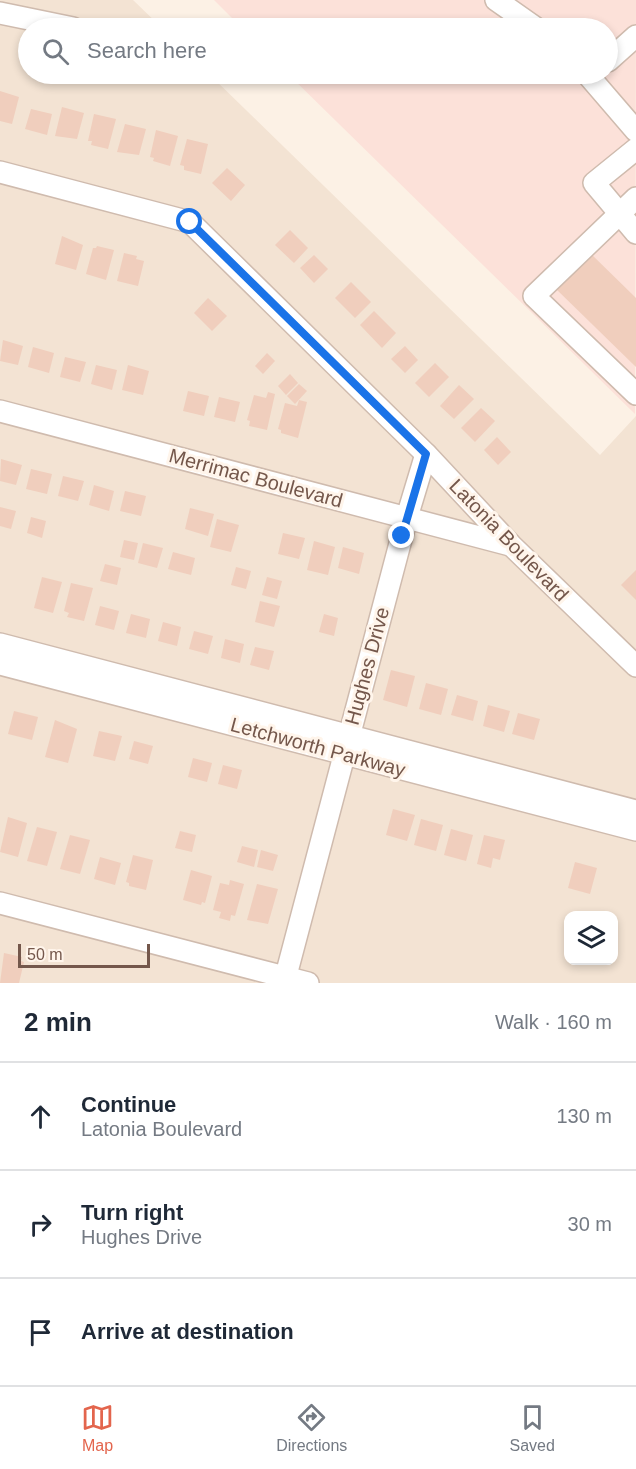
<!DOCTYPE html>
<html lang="en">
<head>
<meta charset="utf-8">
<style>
	:root { --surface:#fff; --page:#f6f6f7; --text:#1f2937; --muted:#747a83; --line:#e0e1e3; --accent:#e3654d }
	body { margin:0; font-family:Helvetica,sans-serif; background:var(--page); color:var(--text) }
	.controls { position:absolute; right:18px; bottom:18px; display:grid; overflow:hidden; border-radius:12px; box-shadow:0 3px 9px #0003 }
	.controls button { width:54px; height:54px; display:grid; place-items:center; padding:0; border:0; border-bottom:2px solid var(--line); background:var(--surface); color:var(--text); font:30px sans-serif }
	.scale { position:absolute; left:18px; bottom:15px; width:132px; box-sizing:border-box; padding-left:6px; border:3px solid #74574b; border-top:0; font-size:16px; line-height:21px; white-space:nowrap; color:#74574b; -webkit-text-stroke:4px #fff5eb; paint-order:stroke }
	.stop { position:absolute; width:18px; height:18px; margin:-14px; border:4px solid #1a73e8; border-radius:50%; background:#fff }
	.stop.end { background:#1a73e8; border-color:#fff; box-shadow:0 2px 6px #0008 }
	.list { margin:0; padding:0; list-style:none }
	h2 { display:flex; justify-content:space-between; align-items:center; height:78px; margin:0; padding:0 24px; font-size:26px }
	h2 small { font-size:20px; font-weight:400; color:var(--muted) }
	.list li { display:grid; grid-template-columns:39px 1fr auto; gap:18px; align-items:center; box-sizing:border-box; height:108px; padding:0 24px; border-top:2px solid var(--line) }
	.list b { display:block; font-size:22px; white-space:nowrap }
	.list p { margin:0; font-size:20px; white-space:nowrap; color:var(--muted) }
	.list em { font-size:20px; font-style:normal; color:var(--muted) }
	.icon { flex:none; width:33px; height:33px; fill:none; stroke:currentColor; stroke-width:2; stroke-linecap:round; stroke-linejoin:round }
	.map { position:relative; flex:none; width:636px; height:983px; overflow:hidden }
	.search { position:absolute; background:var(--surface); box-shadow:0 3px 9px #0003; left:18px; right:18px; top:18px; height:66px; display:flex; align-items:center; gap:15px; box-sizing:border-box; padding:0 21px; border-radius:33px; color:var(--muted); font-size:22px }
	.sheet { height:402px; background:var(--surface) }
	nav { display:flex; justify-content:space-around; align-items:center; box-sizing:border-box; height:84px; border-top:2px solid var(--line); background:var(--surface); font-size:16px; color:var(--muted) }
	nav a { display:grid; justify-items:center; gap:3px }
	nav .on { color:var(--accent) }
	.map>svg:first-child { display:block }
</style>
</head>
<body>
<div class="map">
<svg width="636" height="983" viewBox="0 0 636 983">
	<rect width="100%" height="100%" fill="#fcf1e5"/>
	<path fill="#f3e3d3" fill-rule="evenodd" d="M0,0H133L162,28H28V74H209L600,455L636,416V983H0ZM568,916H614V960H568Z"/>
	<polygon fill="#fce1d9" points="214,0 636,0 635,414 288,74 608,74 608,28 242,28"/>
	<g fill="#f0cebd">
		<polygon points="0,91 19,97 12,124 0,121"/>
		<polygon points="62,107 84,113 77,139 55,136"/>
		<polygon points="31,109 52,114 47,135 25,129"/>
		<polygon points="94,114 116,119 108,149 91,145 92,141 88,141"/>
		<polygon points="125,124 146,129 139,155 117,152"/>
		<polygon points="156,130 178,136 170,166 153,161 154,158 150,157"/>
		<polygon points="187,139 208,144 201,174 184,170 184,166 180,165"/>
		<polygon points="227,168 245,185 231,201 212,183"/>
		<polygon points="290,230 308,248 294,263 275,245"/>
		<polygon points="62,236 83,245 76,270 55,264"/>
		<polygon points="97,246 114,250 106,280 86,274 93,248 96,248"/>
		<polygon points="588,251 636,298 636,367 554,287"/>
		<polygon points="124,253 137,256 136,259 144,261 138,286 117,281"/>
		<polygon points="314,255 328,269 314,283 300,268"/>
		<polygon points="351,282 371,302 355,318 335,298"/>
		<polygon points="208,298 227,316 212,331 194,313"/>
		<polygon points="374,311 396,333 382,348 360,325"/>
		<polygon points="3,340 23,346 18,365 0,361"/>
		<polygon points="405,346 418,360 405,373 391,359"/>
		<polygon points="33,347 54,353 49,373 28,367"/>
		<polygon points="267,353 275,361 263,374 255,366"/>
		<polygon points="65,357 86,362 80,382 60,377"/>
		<polygon points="435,363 449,377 429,397 415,383"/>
		<polygon points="96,365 117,370 112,390 91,384"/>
		<polygon points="128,365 149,371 143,395 122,390"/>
		<polygon points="290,374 298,383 286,395 278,386"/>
		<polygon points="299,384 307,391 295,404 287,396"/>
		<polygon points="459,385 474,399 454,419 440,406"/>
		<polygon points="188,391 209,396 204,416 183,411"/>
		<polygon points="268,392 275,394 267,430 249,426 250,421 247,420 254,395 266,398"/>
		<polygon points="219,397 240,402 235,422 214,417"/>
		<polygon points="299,400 307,402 298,438 281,433 281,430 278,429 285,403 297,406"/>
		<polygon points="481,408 495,421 475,442 461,428"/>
		<polygon points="497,437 511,452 498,465 484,450"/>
		<polygon points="1,459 22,465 16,485 0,481"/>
		<polygon points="31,469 52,474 47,494 26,489"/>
		<polygon points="63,476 84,481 78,501 58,496"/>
		<polygon points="94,485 114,491 109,511 89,505"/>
		<polygon points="125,491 146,496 141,516 120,511"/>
		<polygon points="0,507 16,511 11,529 0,526"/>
		<polygon points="190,508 214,514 208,536 185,529"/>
		<polygon points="31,517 46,521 42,538 27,533"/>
		<polygon points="217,519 239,525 231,552 210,547"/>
		<polygon points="283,533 305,538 299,559 278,554"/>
		<polygon points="124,540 138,543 134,560 120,557"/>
		<polygon points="314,541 335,547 328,575 307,570"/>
		<polygon points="143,543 163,548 157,568 138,563"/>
		<polygon points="343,547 364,553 359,574 338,568"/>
		<polygon points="173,552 195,558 191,575 168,569"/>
		<polygon points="105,564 121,568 117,585 100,581"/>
		<polygon points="236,567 251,571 246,589 231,585"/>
		<polygon points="636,570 636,600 621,585"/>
		<polygon points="42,577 62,582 53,613 34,608"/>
		<polygon points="267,577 282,581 277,599 262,595"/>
		<polygon points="71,583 93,588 84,621 67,617 69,613 64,611"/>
		<polygon points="260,601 280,606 274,627 255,622"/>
		<polygon points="100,606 119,611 114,630 95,625"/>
		<polygon points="131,614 150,619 146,638 126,633"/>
		<polygon points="324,614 338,618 334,636 319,632"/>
		<polygon points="163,622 181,627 177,646 158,641"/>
		<polygon points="194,631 213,636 208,654 189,649"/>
		<polygon points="225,639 244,644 240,663 221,658"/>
		<polygon points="255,647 274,651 269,670 250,665"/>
		<polygon points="391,670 415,676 407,707 383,700"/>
		<polygon points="426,683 448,689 441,715 419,709"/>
		<polygon points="457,695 478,701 473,721 451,715"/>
		<polygon points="488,705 510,711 504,732 483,726"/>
		<polygon points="14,711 38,717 32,740 8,734"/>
		<polygon points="518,713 540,719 534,740 512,734"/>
		<polygon points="55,720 77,729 68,763 45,757"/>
		<polygon points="99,731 122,736 115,761 93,756"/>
		<polygon points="134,741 153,746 148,764 129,759"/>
		<polygon points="193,758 212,763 207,782 188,777"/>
		<polygon points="223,765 242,770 237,789 218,784"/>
		<polygon points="393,809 415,815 407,841 386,835"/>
		<polygon points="8,817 27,823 18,857 0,852"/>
		<polygon points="421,819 443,825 436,851 414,845"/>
		<polygon points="37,827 57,832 47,866 27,861"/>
		<polygon points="451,829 473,835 466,861 444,855"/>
		<polygon points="180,831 196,835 192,852 175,848"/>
		<polygon points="70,835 90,840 80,874 60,869"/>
		<polygon points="484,835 505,840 500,860 493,858 491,868 477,864"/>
		<polygon points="242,846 258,850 254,867 237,862"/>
		<polygon points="261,850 278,855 273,871 257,867"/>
		<polygon points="133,855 153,860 146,890 129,886 129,883 126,882"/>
		<polygon points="100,857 121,863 115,885 94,879"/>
		<polygon points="575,862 597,868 590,894 568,888"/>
		<polygon points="191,870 212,876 205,903 202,902 201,905 183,900"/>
		<polygon points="230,880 244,884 235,916 231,915 230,921 219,918 221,912 213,910 220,883 229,885"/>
		<polygon points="257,884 278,889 268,924 247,920"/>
		<polygon points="4,953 22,957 21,961 24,962 19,983 0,983"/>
	</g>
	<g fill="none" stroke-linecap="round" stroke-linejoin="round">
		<defs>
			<g id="minor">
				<polyline points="496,0 536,28"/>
				<polyline points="0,13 73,28"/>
				<polyline points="608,61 636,36"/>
				<polyline points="587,74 636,131"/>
				<polyline points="636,149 594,183 636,233"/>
				<polyline points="0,172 190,222 426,454 511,545 636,666"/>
				<polyline points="636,198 534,296 636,394"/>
				<polyline points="0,411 510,545"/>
				<polyline points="0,644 636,811"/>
				<polyline points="0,664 636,830"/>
				<polyline points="0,903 308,983"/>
				<polyline points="284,983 407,517 426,454"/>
			</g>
		</defs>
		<use href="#minor" stroke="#cfbbae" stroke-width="24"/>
		<use href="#minor" stroke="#fff" stroke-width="21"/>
	</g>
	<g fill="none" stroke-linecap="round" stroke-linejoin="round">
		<polyline stroke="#1a73e8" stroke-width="8" points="190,222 426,454 402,536"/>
	</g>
	<g text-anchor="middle" stroke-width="6" stroke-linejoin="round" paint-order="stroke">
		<g font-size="20" fill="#74574b" stroke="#fff5eb">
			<text transform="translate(256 478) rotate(15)" y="7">Merrimac Boulevard</text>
			<text transform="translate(509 540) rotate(46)" y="7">Latonia Boulevard</text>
			<text transform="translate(367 666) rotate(-75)" y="7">Hughes Drive</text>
			<text transform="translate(318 747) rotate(15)" y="7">Letchworth Parkway</text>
		</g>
	</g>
</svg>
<div class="controls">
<button><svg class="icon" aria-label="layers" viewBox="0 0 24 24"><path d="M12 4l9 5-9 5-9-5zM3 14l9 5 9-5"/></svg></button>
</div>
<div class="scale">50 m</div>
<div class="stop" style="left:190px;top:222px"></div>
<div class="stop end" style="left:402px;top:536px"></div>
<div class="search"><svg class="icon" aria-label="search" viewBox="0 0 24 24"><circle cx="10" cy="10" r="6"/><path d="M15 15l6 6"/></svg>Search here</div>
</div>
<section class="sheet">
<h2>2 min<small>Walk · 160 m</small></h2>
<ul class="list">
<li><svg class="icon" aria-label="ahead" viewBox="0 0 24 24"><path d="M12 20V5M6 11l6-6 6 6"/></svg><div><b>Continue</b><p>Latonia Boulevard</p></div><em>130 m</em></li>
<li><svg class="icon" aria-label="right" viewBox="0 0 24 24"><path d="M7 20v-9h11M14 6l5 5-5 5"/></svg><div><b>Turn right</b><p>Hughes Drive</p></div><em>30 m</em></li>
<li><svg class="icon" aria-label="arrive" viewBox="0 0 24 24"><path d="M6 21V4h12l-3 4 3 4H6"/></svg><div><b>Arrive at destination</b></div></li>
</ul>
</section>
<nav>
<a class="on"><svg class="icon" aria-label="map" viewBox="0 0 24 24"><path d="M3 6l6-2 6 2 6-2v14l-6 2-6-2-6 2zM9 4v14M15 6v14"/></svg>Map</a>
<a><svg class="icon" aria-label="directions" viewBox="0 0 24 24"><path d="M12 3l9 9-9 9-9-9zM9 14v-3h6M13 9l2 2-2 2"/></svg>Directions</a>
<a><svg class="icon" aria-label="saved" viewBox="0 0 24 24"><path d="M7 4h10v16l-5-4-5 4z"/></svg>Saved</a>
</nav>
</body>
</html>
